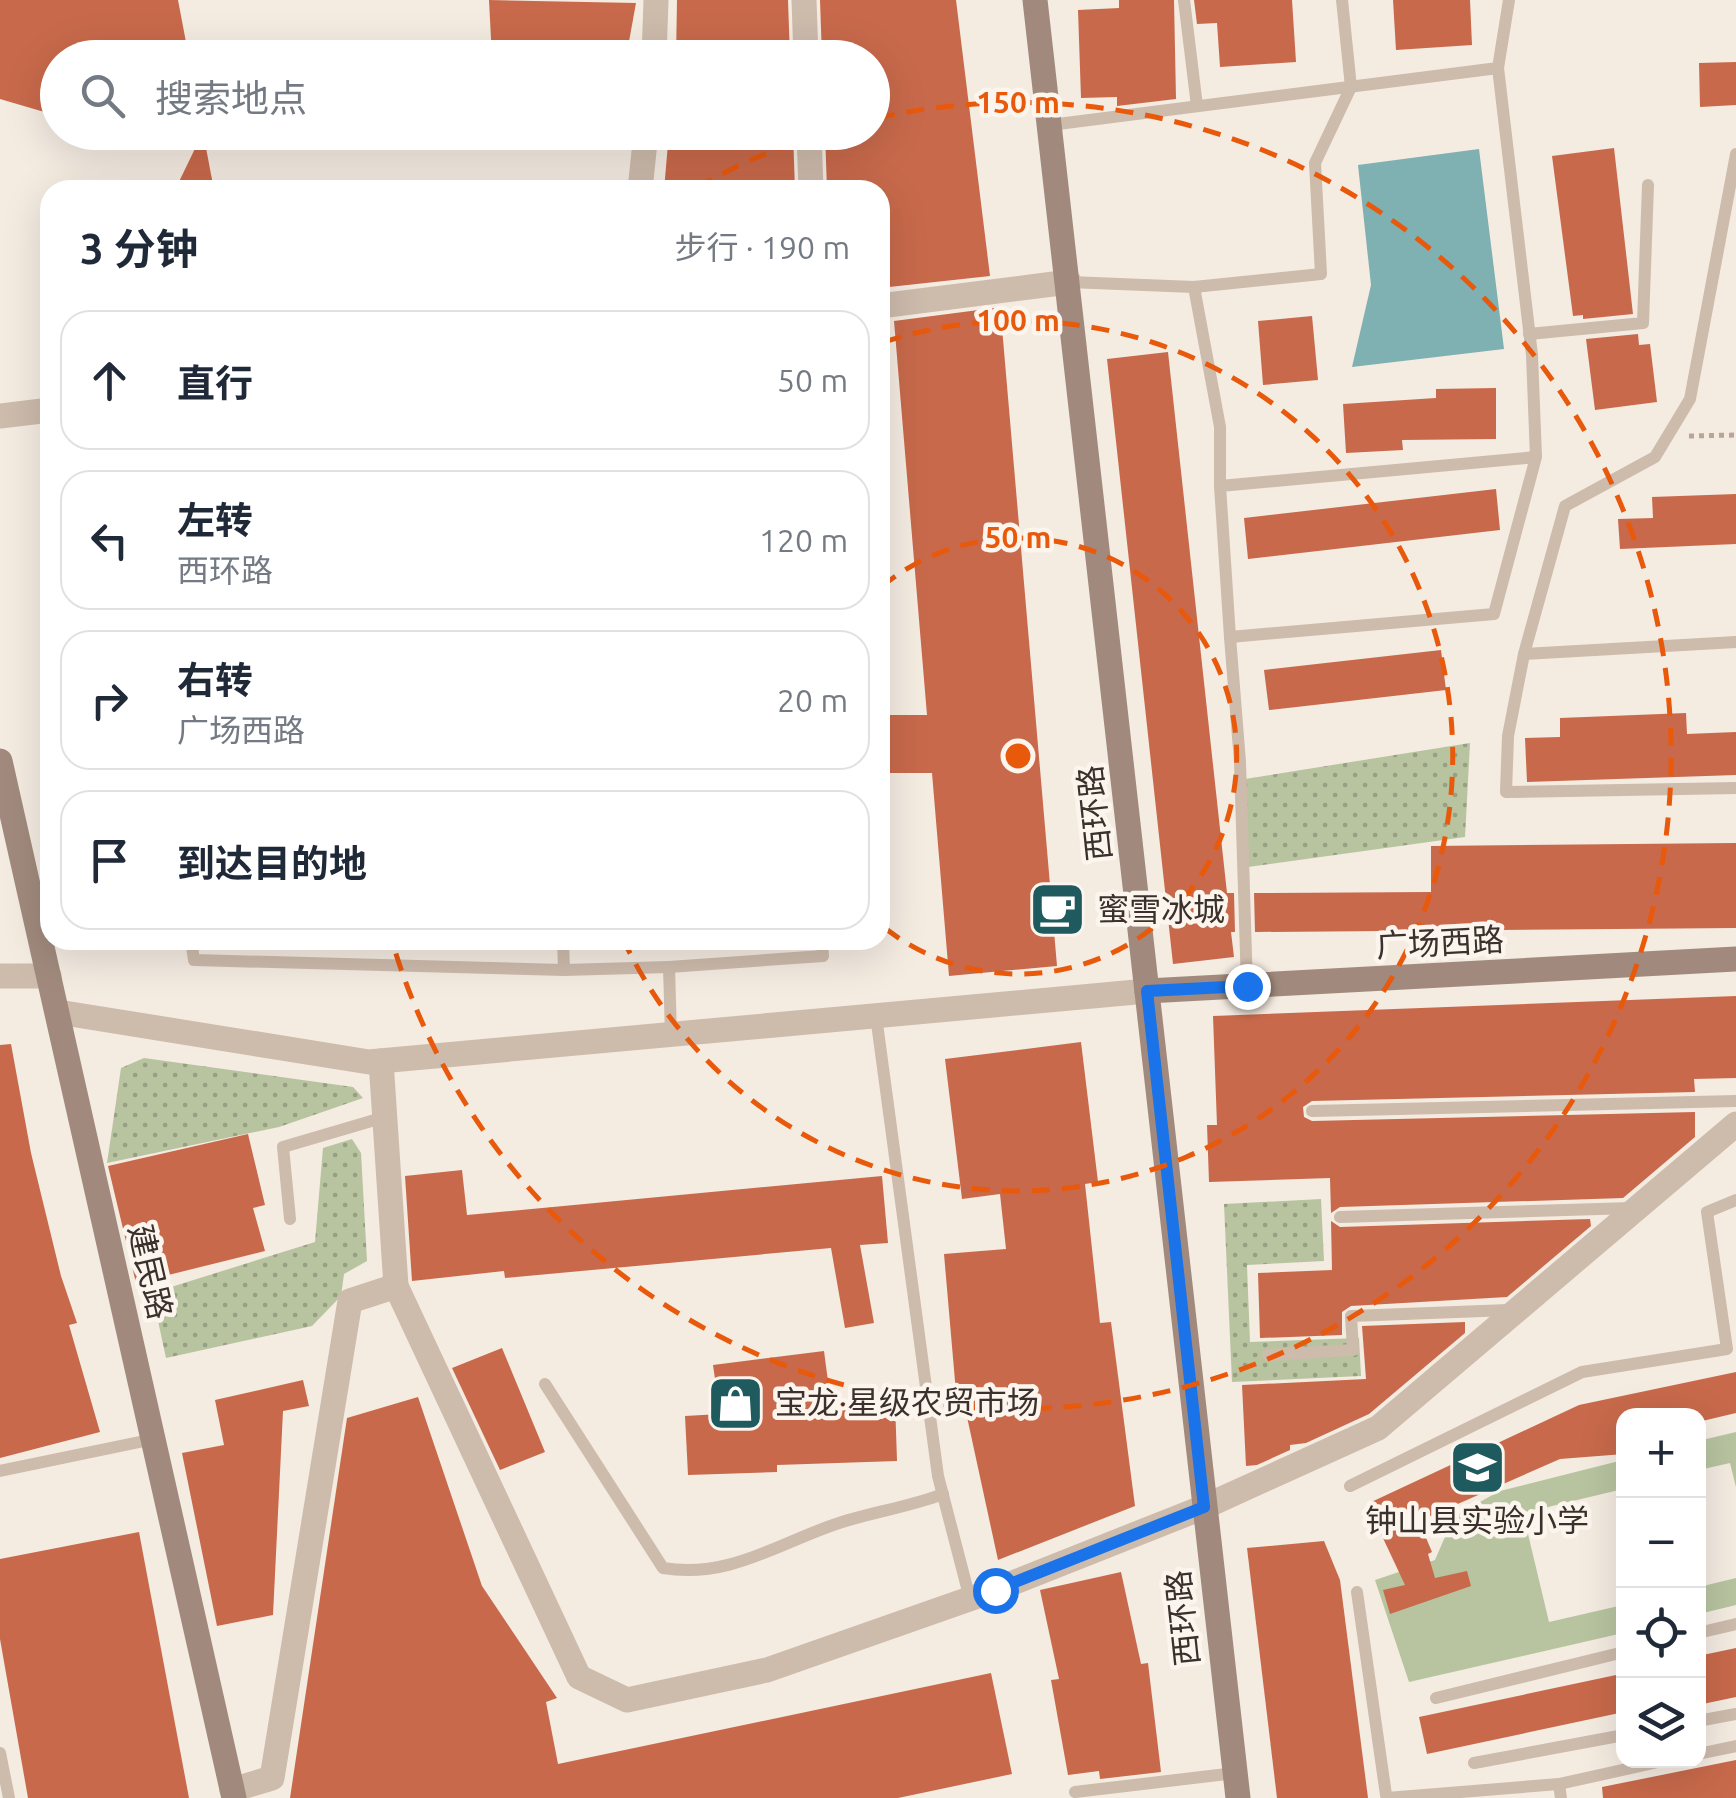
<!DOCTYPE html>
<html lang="zh">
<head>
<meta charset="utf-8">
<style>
	:root { --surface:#fff; --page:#f2f2f3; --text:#1f2937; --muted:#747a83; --line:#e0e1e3 }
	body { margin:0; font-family:Ubuntu,"Noto Sans SC",sans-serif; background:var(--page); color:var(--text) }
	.controls { position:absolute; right:30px; bottom:30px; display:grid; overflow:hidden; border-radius:20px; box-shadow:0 10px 40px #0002 }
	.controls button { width:90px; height:90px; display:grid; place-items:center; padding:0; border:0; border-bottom:2px solid var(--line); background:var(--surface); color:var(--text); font:50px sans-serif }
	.stop { position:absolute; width:30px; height:30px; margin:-22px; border:8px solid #1a73e8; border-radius:50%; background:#fff }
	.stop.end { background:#1a73e8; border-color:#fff; box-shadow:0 2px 10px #0008 }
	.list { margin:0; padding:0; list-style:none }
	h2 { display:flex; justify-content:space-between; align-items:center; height:130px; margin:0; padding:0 40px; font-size:42px }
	h2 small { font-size:32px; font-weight:400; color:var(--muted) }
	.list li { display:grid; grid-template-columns:65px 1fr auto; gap:30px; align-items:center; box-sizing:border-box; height:140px; margin:0 20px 20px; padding:0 20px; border:2px solid var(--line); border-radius:30px }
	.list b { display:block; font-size:38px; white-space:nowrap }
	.list p { margin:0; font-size:32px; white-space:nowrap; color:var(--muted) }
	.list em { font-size:32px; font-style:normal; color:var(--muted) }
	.icon { flex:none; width:55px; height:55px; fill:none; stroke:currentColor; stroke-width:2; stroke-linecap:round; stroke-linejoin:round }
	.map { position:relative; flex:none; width:1736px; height:1798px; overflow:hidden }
	.search { position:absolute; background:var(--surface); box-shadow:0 10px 40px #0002; left:40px; top:40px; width:850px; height:110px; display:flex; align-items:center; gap:25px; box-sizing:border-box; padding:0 35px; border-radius:55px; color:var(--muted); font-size:38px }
	.panel { position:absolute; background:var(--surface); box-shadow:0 10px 40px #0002; left:40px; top:180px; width:850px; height:770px; border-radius:30px }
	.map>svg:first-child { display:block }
</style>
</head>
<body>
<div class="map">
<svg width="1736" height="1798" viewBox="0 0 1736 1798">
	<defs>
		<pattern id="grass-dots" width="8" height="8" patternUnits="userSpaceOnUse" patternTransform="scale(2.5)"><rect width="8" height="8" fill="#b8c4a0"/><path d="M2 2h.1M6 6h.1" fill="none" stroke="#97a083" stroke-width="1.8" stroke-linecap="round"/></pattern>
	</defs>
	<rect width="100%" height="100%" fill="#f4ebe1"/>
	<g fill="url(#grass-dots)">
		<polygon points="1470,743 1465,837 1248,867 1245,779"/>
		<polygon points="144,1058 353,1087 363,1098 279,1127 107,1163 121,1068"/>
		<polygon points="352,1139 361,1153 367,1261 344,1274 341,1296 312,1326 166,1358 152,1293 315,1242 323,1148"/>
		<polygon points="1321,1199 1324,1261 1247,1265 1250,1342 1359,1338 1361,1376 1232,1382 1224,1204"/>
	</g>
	<g fill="#b8c4a0">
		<polygon points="1736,1432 1736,1487 1730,1463 1699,1470 1698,1441"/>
		<polygon points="1623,1460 1623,1489 1523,1513 1549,1622 1623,1605 1623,1633 1409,1682 1375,1580 1435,1560 1454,1516 1500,1491"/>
		<polygon points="1736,1578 1736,1605 1699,1614 1699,1587"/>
	</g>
	<polygon fill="#7fb0b2" points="1479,149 1504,349 1352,367 1371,285 1358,165"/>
	<g fill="#c8694b">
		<polygon points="0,0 178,0 189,58 58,58 58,116 0,99"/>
		<polygon points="489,0 636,3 626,58 492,58"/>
		<polygon points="677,0 788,0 790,58 676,58"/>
		<polygon points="820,0 956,0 990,276 880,288 880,190 827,190 825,132 872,132 872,58 822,58"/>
		<polygon points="1119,0 1174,0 1176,99 1117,106 1117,97 1081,98 1078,10 1119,8"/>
		<polygon points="1194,0 1292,0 1296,62 1220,67 1217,23 1197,24"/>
		<polygon points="1393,0 1470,0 1472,45 1396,50"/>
		<polygon points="1736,62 1736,105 1700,107 1699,63"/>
		<polygon points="203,132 214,190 175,190"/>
		<polygon points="669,132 793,132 795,190 664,190"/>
		<polygon points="1614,148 1633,314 1583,319 1583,315 1573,316 1552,156"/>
		<polygon points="994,308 996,317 1001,316 1057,966 949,976 932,773 880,773 880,715 927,715 894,321"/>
		<polygon points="1312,316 1318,380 1263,385 1258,321"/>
		<polygon points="1638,334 1639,345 1650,344 1657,402 1595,410 1586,339"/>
		<polygon points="1168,352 1227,893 1234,893 1235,932 1231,932 1234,957 1173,964 1107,359"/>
		<polygon points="1496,388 1496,439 1402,440 1403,450 1346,453 1343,404 1436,398 1436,389"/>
		<polygon points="1496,489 1500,530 1248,559 1244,518"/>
		<polygon points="1736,494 1736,544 1620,549 1618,519 1653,518 1652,497"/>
		<polygon points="1441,650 1446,690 1269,710 1264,670"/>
		<polygon points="1686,713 1687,734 1736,732 1736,775 1527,782 1525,738 1560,737 1560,718"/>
		<polygon points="1736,843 1736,928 1255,932 1254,893 1431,892 1431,846"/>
		<polygon points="1736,996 1736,1078 1694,1079 1695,1092 1312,1101 1303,1107 1304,1117 1312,1121 1695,1112 1695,1137 1623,1198 1340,1207 1331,1213 1330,1178 1209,1182 1207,1125 1217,1125 1213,1016"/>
		<polygon points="1081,1042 1098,1182 1085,1184 1100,1323 1111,1322 1135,1506 998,1560 964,1403 957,1404 944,1254 1006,1249 1000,1194 962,1199 945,1059"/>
		<polygon points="11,1044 31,1153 61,1276 77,1323 69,1325 100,1432 0,1458 0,1045"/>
		<polygon points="248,1134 265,1205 253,1208 265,1251 136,1283 108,1166"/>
		<polygon points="462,1170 467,1215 882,1176 888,1243 860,1245 874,1323 845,1328 831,1248 505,1278 504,1271 412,1281 405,1176"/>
		<polygon points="1590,1219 1591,1226 1507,1297 1351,1306 1342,1312 1342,1335 1260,1338 1258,1273 1332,1270 1331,1221 1340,1227"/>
		<polygon points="1465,1322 1465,1333 1369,1414 1306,1443 1290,1445 1290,1450 1257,1465 1246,1466 1242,1385 1366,1379 1362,1326"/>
		<polygon points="502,1348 545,1452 500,1470 452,1368"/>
		<polygon points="824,1351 831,1404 895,1401 897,1461 777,1465 777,1472 688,1475 685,1416 720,1414 713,1365"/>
		<polygon points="1736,1372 1736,1413 1698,1422 1698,1416 1624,1416 1624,1454 1560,1459 1419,1521 1432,1552 1428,1554 1435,1578 1467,1571 1471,1586 1390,1614 1383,1590 1405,1585 1367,1504 1579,1405"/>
		<polygon points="303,1380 309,1406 283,1411 273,1615 217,1626 182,1453 224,1445 215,1400"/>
		<polygon points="418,1397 482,1586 557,1698 546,1702 558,1764 991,1673 1012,1774 898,1798 290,1798 347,1418"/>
		<polygon points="139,1532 189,1798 28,1798 0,1639 0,1559"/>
		<polygon points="1324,1541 1340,1580 1368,1798 1277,1798 1247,1548"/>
		<polygon points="1121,1572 1141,1664 1148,1663 1161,1772 1100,1779 1099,1771 1068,1775 1051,1680 1059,1679 1040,1590"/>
		<polygon points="1736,1648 1736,1697 1698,1705 1698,1656"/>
		<polygon points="1616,1675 1624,1712 1427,1754 1419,1717"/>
		<polygon points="1736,1760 1736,1798 1603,1798 1602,1787"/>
	</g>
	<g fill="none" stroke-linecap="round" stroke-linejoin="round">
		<polyline stroke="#b9a596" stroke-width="5" stroke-dasharray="5 5" stroke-linecap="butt" points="1689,436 1736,435"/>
		<g stroke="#cdbbac" stroke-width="12">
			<polyline points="1184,0 1197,106"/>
			<polyline points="1498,68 1532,355 1536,457 1494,614 1230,637 1220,486 1536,457"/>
			<polyline points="1050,125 1498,68 1509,0"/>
			<polyline points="1736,154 1690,399 1655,457 1565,506 1524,654 1736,642"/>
			<polyline points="1069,282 1194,287 1321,274 1315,163 1351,87 1342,0"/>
			<polyline points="1194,287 1220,427 1220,486"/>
			<polyline points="1529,334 1643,323 1648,185"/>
			<polyline points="1230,637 1240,762 1247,986"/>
			<polyline points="1524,654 1508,736 1506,792 1736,788"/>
			<polyline points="191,940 194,960 564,970"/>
			<polyline points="563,940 564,970 669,967 671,1035"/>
			<polyline points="669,967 823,956 822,940"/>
			<polyline points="876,1016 938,1476 970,1599"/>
			<polyline points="1312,1111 1736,1101"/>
			<polyline points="1340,1217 1632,1208"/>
			<polyline points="290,1219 283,1147 385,1117"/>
			<polyline points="1268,1355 1353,1350 1351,1316 1509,1310"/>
			<path d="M545,1384L663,1568C730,1579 778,1543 839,1523C873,1512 909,1507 943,1494"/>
			<polyline points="0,1471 154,1439"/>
			<polyline points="1350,1486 1582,1372 1727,1349 1707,1212 1736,1200"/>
			<polyline points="1357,1592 1386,1795"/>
			<polyline points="1698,1633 1736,1624"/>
			<polyline points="1436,1698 1624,1652"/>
			<polyline points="1698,1721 1736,1714"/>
			<polyline points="0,1753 9,1798"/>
			<polyline points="1698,1754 1736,1746"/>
			<polyline points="1474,1763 1624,1735"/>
			<polyline points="1559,1784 1667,1760"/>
			<polyline points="1075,1792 1235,1773"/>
			<polyline points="1387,1798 1559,1784 1561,1798"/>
		</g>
		<g stroke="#cdbbac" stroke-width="25">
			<polyline points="804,0 806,58"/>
			<polyline points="654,58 656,0"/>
			<polyline points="809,132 811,190"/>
			<polyline points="640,190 646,132"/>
			<polyline points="880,306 1069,282"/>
			<polyline points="0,416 50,410"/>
			<polyline points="0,976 49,976"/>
			<polyline points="58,1012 369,1062 1147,991"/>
			<polyline points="381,1061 396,1286 579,1677 627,1700 767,1670 995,1590 1204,1507 1378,1428 1736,1124"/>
			<polyline points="232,1790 272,1778 350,1301 396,1286"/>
		</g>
		<g stroke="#a18a7d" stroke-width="25">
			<polyline points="1035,0 1238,1798"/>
			<polyline points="0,761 234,1798"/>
			<polyline points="1147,991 1736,959"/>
		</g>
	</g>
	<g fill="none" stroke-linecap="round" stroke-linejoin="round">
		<polyline stroke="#1a73e8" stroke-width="12" points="995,1590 1204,1507 1147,991 1247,986"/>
	</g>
	<g fill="none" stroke="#e8590c" stroke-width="5" stroke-dasharray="18 12">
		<path d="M881 587A218 218 0 1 1 881 925"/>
		<path d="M884 342A435 435 0 1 1 625 943"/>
		<path d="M696 188A653 653 0 0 1 822 133M877 118A653 653 0 1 1 392 941"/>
	</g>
	<defs>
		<symbol id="cafe-square" viewBox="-11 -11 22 22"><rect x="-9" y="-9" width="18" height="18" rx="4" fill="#1f5a5e" stroke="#fbf5ee"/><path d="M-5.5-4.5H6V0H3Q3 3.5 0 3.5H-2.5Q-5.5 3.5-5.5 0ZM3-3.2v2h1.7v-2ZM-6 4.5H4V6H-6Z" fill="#fff"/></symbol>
		<symbol id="shop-square" viewBox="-11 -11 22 22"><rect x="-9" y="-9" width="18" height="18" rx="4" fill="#1f5a5e" stroke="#fbf5ee"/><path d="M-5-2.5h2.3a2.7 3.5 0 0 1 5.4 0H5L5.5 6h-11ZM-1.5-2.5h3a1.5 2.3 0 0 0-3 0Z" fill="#fff"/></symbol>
		<symbol id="school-square" viewBox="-11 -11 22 22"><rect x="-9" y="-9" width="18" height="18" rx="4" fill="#1f5a5e" stroke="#fbf5ee"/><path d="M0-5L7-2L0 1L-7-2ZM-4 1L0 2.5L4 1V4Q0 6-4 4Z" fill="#fff"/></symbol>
	</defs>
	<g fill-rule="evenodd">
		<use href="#cafe-square" x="1026" y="878" width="63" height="63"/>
		<use href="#shop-square" x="704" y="1372" width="63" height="63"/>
		<use href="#school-square" x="1446" y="1436" width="63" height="63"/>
	</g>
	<g text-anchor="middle" stroke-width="9" stroke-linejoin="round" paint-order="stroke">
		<g font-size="32" fill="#3b302b" stroke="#fbf5ee">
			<text transform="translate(1095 813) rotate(-96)" y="11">西环路</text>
			<text transform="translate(1440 943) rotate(-3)" y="11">广场西路</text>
			<text transform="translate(150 1272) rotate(77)" y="11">建民路</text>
			<text transform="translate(1183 1618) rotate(-96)" y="11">西环路</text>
		</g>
		<g font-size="32" fill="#3b302b" stroke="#fbf5ee" text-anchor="start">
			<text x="1097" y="921">蜜雪冰城</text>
			<text x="775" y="1414">宝龙·星级农贸市场</text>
			<text x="1477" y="1532" text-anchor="middle">钟山县实验小学</text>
		</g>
	</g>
	<circle cx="1018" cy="756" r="15" fill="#e8590c" stroke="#fbf5ee" stroke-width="5"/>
	<g font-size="30" text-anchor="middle" font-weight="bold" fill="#e8590c" stroke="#fbf5ee" stroke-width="9" stroke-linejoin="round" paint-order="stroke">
		<text x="1018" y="113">150 m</text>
		<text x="1018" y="331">100 m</text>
		<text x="1018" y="548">50 m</text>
	</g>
</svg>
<div class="controls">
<button>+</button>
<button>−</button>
<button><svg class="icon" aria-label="locate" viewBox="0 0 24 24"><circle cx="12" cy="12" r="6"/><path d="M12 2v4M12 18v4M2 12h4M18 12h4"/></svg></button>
<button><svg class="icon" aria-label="layers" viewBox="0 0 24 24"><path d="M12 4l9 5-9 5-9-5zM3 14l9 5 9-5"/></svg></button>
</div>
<div class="stop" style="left:995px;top:1590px"></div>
<div class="stop end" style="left:1247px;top:986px"></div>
<div class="search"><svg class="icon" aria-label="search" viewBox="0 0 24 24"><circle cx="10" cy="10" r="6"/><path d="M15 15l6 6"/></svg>搜索地点</div>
<section class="panel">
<h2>3 分钟<small>步行 · 190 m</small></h2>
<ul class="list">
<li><svg class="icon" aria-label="ahead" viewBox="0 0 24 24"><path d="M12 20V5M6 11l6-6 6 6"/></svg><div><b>直行</b></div><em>50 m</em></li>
<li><svg class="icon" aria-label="left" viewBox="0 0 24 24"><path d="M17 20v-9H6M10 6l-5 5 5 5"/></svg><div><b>左转</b><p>西环路</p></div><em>120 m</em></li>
<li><svg class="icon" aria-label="right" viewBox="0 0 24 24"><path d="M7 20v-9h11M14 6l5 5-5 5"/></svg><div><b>右转</b><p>广场西路</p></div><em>20 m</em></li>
<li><svg class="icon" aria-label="arrive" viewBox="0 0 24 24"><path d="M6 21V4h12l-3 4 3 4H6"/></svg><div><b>到达目的地</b></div></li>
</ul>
</section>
</div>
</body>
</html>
